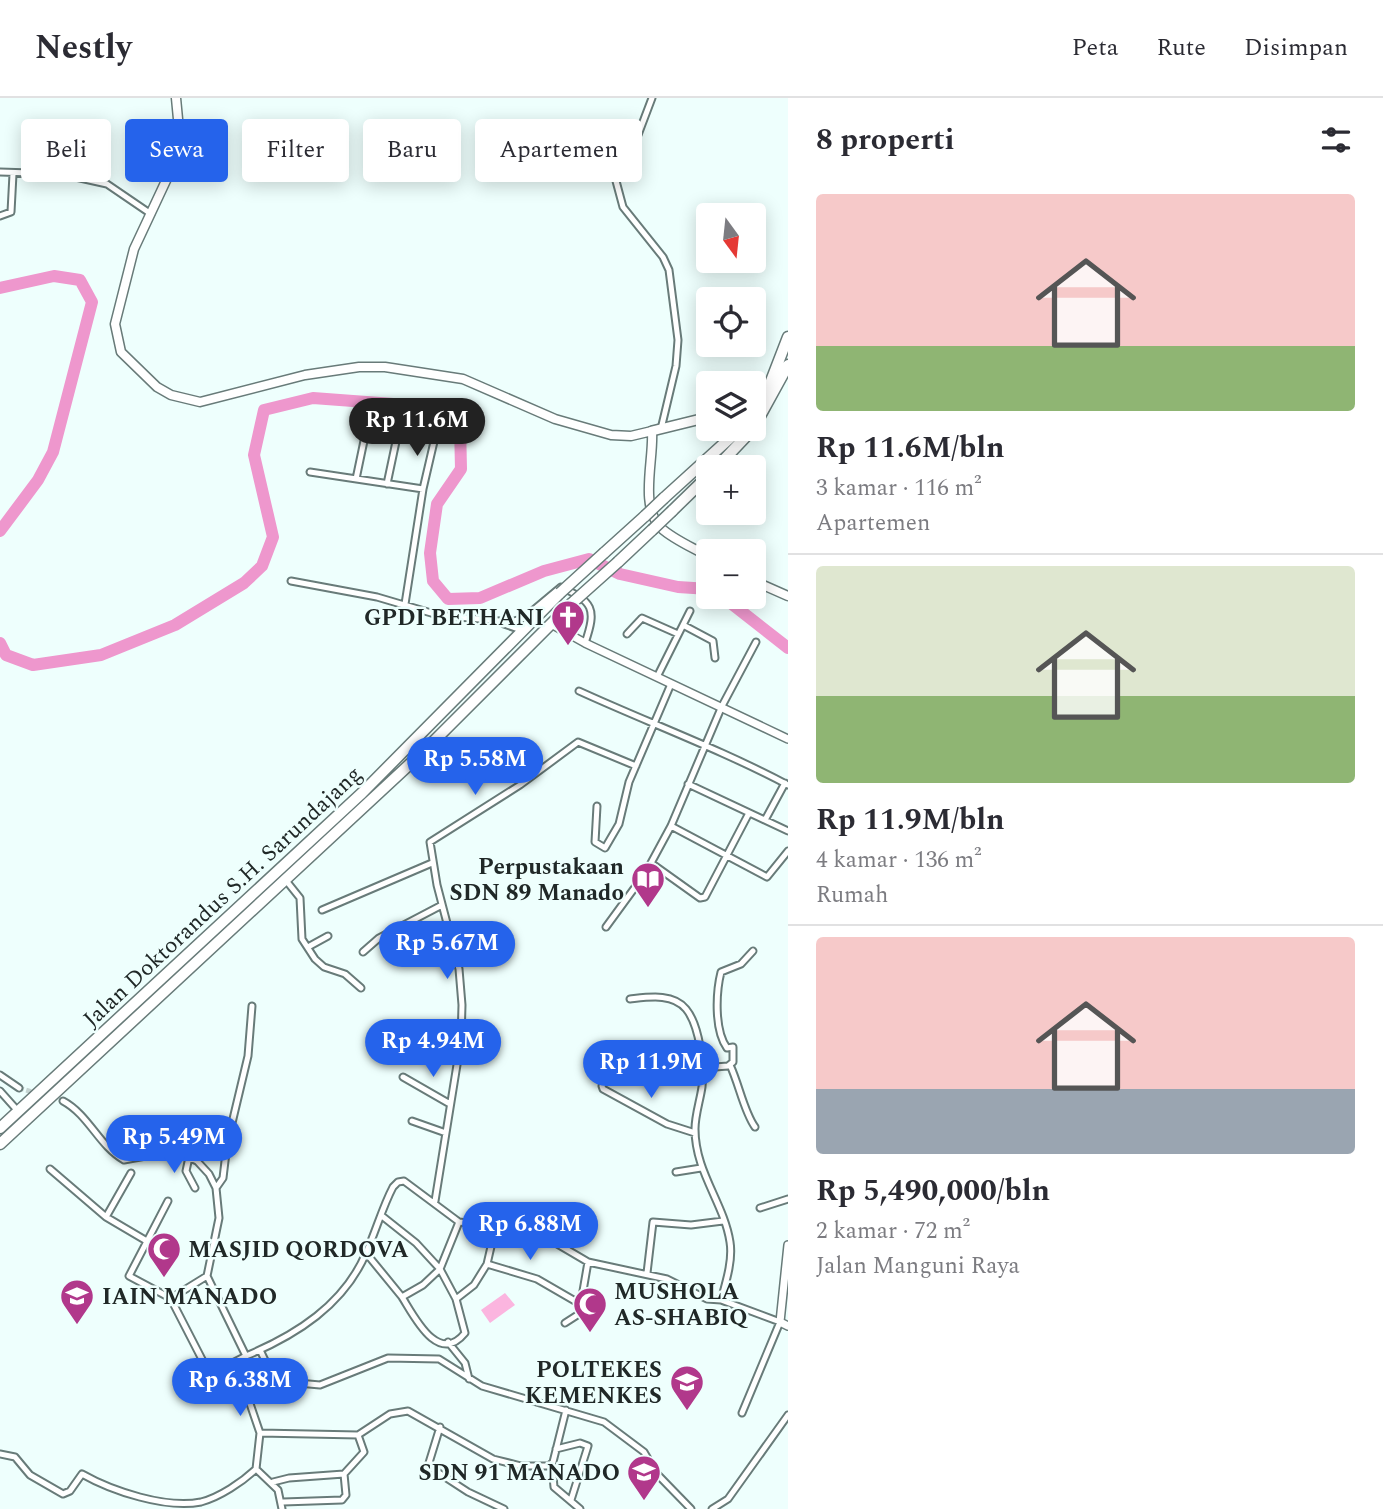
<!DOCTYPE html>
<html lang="id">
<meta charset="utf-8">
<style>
:root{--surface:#fff;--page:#f2f2f3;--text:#2b2b33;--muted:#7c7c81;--line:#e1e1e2;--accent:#2563eb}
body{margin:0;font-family:Spectral,serif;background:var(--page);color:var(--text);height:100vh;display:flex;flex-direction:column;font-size:26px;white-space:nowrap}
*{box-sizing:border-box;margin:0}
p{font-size:23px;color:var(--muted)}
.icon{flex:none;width:38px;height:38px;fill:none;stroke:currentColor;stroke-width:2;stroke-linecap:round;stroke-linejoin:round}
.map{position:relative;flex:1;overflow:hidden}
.drawer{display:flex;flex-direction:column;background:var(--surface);width:595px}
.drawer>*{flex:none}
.hud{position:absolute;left:21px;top:21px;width:662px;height:63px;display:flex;gap:14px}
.needle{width:46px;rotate:165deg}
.buttons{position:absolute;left:696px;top:105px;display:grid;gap:14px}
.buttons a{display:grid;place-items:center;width:70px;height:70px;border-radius:7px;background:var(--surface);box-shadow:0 4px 18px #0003;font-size:35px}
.price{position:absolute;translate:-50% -60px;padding:0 16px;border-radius:24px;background:var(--accent);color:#fff;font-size:23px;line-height:46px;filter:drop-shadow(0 2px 4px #0008)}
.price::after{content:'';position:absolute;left:50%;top:42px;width:21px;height:16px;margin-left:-10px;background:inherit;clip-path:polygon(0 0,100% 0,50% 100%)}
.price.on{background:#222;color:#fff}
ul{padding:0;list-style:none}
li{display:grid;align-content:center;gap:14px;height:371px;padding:0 28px}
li+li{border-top:2px solid var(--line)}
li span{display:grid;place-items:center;height:217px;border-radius:7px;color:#555}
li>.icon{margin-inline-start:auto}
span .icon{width:126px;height:126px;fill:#fffc;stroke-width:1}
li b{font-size:30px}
h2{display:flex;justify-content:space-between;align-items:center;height:84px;padding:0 28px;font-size:30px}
.tag{padding:0 24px;border-radius:7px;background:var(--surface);box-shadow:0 4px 18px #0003;font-size:24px;line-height:63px}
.tag.on{background:var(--accent);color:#fff}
header{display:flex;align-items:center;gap:42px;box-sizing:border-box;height:98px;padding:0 35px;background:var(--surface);border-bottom:2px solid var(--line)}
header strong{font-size:33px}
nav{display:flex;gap:38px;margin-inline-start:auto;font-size:24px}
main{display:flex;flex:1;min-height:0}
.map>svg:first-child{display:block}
.park{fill:#fbb5df}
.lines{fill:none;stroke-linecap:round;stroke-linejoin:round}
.river{stroke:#ee97cd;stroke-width:12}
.minor-tunnel{stroke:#c5d4d2;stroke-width:5;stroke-dasharray:5 2.5;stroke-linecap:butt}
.minor-casing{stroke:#687b79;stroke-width:9}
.tertiary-casing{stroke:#687b79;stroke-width:10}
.secondary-casing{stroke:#687b79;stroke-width:11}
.primary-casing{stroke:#687b79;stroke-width:12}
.trunk-casing{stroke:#687b79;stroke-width:13}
.minor{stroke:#fff;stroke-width:5}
.tertiary{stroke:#fff;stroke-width:7}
.secondary{stroke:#fff;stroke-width:8}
.primary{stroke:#fff;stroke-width:9}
.trunk{stroke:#fff;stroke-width:10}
.trunk-bridge-casing{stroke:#687b79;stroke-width:13;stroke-linecap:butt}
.trunk-bridge{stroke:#fff;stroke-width:10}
.labels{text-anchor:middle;stroke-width:5;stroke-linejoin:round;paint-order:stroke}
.poi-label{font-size:23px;font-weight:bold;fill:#202827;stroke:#eefffd;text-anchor:end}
.street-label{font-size:23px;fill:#202827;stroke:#eefffd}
</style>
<header>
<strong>Nestly</strong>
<nav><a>Peta</a><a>Rute</a><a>Disimpan</a></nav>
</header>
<main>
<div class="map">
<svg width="788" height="1411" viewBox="0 0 788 1411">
<rect width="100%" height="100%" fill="#eefffd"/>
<path class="park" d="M505,1195L515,1207L490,1225L481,1212Z"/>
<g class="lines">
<path class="river" d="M0,190L54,178L80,182L92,204L53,354L38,382L0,433
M723,499L788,550
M0,545L6,557L33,567L101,557L175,527L244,485L262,468L273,439L254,357L264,312L313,300L420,308L460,327L461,371L437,406L430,455L433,483L448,501L480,500L544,473L589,461L620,476L678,489L709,491"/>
<path class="minor-tunnel" d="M19,990L36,995"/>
<g class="minor-casing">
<path id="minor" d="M652,0L638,37L620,60L616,83L623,109L663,159L669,172L678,242L676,268L661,331
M0,74L62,76L107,86L151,116
M0,118L11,114L13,76
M310,374L423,391L405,506
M356,381L365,338
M387,386L401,320
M423,391L436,335
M291,483L377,499L438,517L511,524L524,520L561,489C593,504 597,510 585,545
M504,526L524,533
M683,527L713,543L715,560
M627,536L642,520L678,536
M657,579L690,513
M579,593C649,625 720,651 788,687
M688,686L788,733
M597,708L595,744L605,750L619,726L629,684L671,586
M749,715L705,799L700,800L651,765L671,728L722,608L756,544
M765,722L785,685
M671,728L767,779L788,753
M284,780L300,800L302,841L315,861L324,869L345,876L361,890
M322,812L432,765
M606,829L652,766
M308,849L328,838
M363,854L379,840L442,807
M630,901C649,899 673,895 686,911C700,928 704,968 702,989C700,1003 695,1017 695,1031C695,1074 724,1105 730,1144C733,1162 726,1184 721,1202
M626,961H614L602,988L603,991L667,1026L695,1035
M730,967C739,986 744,1014 755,1029
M702,970L728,968L733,964V949L727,950C714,932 716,894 721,874L741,866L753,853
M0,977L19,990
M403,979L450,1006
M0,993L17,1012
M63,1003C89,1017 99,1048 124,1062L173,1053L197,1063L209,1076L216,1090L219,1120L207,1178L246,1258C296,1237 344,1207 366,1155C376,1133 382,1110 393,1089L398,1084L404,1083L459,1124L521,1131L554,1144L588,1164L667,1181L707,1201L721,1202L780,1224L742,1315
M412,1023L446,1035
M189,1059L186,1073L195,1090
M50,1071L106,1119L145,1142
M676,1074L701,1070
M216,1090L223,1080L227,1046L248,958L252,908
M168,1103L129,1178L172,1201
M435,1103L461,942L462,907L459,871L437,787L430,744L520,687L578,644L636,668
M760,1110L788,1101
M106,1119L131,1075
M459,1124L440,1171L456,1201L474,1187L487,1166
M496,1127L487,1166L537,1181L575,1203H582
M366,1155L402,1199L423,1187L440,1171L416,1145L382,1118
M647,1175L653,1124L691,1127L723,1123
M207,1178L173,1199V1205L208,1273L215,1274L246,1258
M402,1199C414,1218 438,1268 465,1235L456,1201
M565,1225L579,1216L588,1164
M448,1244L465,1265L469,1281
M260,1252L271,1275L298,1285L320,1287L388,1260L439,1261L482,1288L604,1324L644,1354L657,1376L691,1411
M440,1329L428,1368L468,1394L504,1411
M260,1335L358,1337L390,1316L408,1313L493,1361L521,1368H549L553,1364L566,1312
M556,1351L580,1345L588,1348L571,1402
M0,1356L15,1359L30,1377L63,1396L70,1393L82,1376C112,1393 166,1411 201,1404C220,1399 242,1384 256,1371L260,1335L246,1294L248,1288L265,1282L271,1275
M552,1367L554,1389L580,1411
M256,1371L278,1392L282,1411
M273,1384L289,1380L344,1376L364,1354L358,1337
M283,1404L342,1402L346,1397L344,1376
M712,1411L728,1401L788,1317"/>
</g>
<g class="tertiary-casing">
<path id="tertiary" d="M551,526L585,545L788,641
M788,1147L780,1224L788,1228"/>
</g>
<g class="secondary-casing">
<path id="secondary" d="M176,0L180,42L178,57L134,151L115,226L121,254L157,289L171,297L200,304L305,277L359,269H385L463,281L555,321L611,337L631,338L652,333C654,362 639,408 661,430C674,442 694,450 709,459
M754,483L788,498"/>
</g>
<g class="primary-casing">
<path id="primary" d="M652,333L709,319"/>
</g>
<g class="trunk-casing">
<path id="trunk" d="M754,314L766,296L788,239
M754,329L788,267
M717,369L753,331
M664,400L740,331
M672,413L709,377
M604,455L645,418
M618,464L652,432
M0,1030L362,695L560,495
M0,1046L424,653L571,506"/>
</g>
<use href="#minor" class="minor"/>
<use href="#tertiary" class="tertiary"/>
<use href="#secondary" class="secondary"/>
<use href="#primary" class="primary"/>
<use href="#trunk" class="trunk"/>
<g class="trunk-bridge-casing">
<path id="trunk-bridge" d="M645,418L664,400
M652,432L672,413
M560,495L604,455
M571,506L618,464"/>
</g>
<use href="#trunk-bridge" class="trunk-bridge"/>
</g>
<defs>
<g id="church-pin" transform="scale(1.75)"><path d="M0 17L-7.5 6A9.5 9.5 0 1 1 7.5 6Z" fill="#b1388b" stroke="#eefffd"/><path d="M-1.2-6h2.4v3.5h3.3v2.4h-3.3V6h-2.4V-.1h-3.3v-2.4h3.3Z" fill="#fff"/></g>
<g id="library-pin" transform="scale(1.75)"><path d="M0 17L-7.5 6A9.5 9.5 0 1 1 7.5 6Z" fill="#b1388b" stroke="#eefffd"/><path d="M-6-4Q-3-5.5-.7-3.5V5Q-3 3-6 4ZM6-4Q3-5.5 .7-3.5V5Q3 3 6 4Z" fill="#fff"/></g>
<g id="mosque-pin" transform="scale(1.75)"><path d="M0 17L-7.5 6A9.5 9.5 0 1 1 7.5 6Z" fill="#b1388b" stroke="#eefffd"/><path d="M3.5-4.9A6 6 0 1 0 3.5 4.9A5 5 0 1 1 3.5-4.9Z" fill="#fff"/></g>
<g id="university-pin" transform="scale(1.75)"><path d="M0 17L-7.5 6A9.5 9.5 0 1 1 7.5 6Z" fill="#b1388b" stroke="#eefffd"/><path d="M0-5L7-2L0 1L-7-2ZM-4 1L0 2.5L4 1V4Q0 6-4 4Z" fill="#fff"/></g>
<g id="school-pin" transform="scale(1.75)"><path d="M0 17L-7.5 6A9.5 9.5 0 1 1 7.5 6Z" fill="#b1388b" stroke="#eefffd"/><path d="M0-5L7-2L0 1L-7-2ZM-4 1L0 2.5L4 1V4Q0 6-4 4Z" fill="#fff"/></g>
</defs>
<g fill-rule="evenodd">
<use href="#church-pin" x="568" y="519"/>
<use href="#library-pin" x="648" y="781"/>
<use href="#mosque-pin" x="164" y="1151"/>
<use href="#university-pin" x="77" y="1198"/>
<use href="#mosque-pin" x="590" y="1206"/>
<use href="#university-pin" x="687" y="1284"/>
<use href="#school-pin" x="644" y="1374"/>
</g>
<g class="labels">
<g class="poi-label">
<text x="544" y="527">GPDI BETHANI</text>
<text x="624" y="776">Perpustakaan<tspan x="624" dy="26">SDN 89 Manado</tspan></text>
<text x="188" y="1159" text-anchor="start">MASJID QORDOVA</text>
<text x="614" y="1201" text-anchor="start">MUSHOLA<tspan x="614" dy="26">AS-SHABIQ</tspan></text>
<text x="102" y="1206" text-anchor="start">IAIN MANADO</text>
<text x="662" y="1279">POLTEKES<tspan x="662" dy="26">KEMENKES</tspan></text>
<text x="620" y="1382">SDN 91 MANADO</text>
</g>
<g class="street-label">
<text transform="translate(222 798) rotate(-43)" y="8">Jalan Doktorandus S.H. Sarundajang</text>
</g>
</g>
</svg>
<div class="buttons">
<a><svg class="needle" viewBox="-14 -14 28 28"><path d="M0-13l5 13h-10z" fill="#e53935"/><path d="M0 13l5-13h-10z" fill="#7c7c81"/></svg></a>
<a><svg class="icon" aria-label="locate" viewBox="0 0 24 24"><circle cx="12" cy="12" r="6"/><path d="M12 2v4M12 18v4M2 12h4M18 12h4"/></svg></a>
<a><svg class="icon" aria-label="layers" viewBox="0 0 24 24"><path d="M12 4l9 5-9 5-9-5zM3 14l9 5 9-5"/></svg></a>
<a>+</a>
<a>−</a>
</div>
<b class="price on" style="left:417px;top:360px">Rp 11.6M</b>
<b class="price" style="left:475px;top:699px">Rp 5.58M</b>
<b class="price" style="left:447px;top:883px">Rp 5.67M</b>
<b class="price" style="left:433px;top:981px">Rp 4.94M</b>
<b class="price" style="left:651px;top:1002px">Rp 11.9M</b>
<b class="price" style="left:174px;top:1077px">Rp 5.49M</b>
<b class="price" style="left:530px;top:1164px">Rp 6.88M</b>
<b class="price" style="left:240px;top:1320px">Rp 6.38M</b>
<div class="hud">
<a class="tag">Beli</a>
<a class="tag on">Sewa</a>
<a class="tag">Filter</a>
<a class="tag">Baru</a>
<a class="tag">Apartemen</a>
</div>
</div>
<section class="drawer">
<h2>8 properti<svg class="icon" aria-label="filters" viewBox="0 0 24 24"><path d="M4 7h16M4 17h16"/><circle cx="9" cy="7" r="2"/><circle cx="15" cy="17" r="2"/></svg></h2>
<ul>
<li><span style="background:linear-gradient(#f6c9c9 70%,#8fb573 0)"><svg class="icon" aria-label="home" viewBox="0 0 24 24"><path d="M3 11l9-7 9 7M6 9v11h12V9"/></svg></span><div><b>Rp 11.6M/bln</b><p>3 kamar · 116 m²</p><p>Apartemen</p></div></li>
<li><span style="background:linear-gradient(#dfe7d0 60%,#8fb573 0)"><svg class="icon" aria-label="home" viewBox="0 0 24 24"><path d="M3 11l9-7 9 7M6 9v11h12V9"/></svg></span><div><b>Rp 11.9M/bln</b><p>4 kamar · 136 m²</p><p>Rumah</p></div></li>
<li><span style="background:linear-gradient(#f6c9c9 70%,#9aa5b1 0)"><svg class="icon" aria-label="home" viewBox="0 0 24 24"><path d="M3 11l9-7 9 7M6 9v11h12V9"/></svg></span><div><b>Rp 5,490,000/bln</b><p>2 kamar · 72 m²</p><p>Jalan Manguni Raya</p></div></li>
</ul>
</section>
</main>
